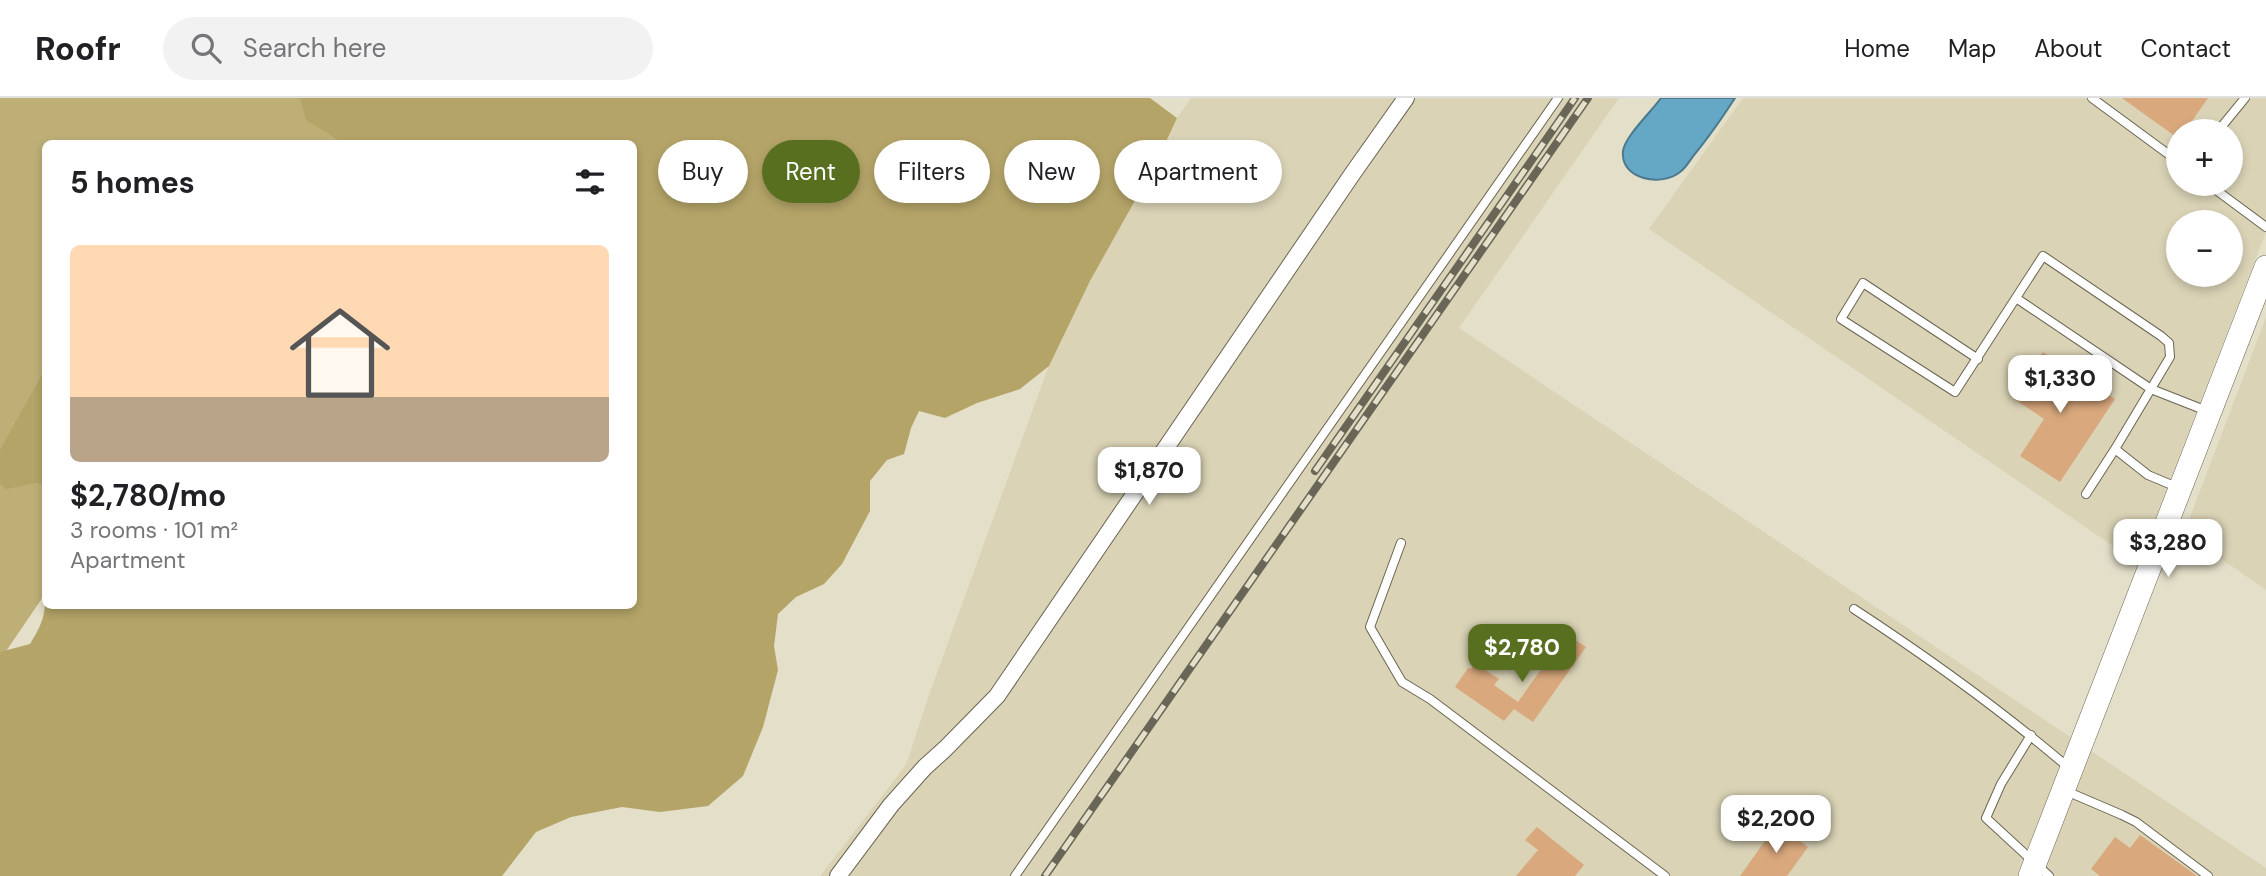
<!DOCTYPE html>
<meta charset="utf-8">
<style>
:root{--surface:#fff;--page:#f2f2f2;--text:#202124;--muted:#757577;--line:#e0e0e0;--accent:#576f1f}
body{margin:0;font-family:"DM Sans",sans-serif;background:var(--page);color:var(--text);height:100vh;display:flex;flex-direction:column;font-size:26px;white-space:nowrap}
*{box-sizing:border-box;margin:0}
p{font-size:23px;color:var(--muted)}
.icon{flex:none;width:38px;height:38px;fill:none;stroke:currentColor;stroke-width:2;stroke-linecap:round;stroke-linejoin:round}
.map{position:relative;flex:1;overflow:hidden}
.sheet{position:absolute;left:42px;top:42px;width:595px;height:469px;display:flex;flex-direction:column;background:var(--surface);border-radius:10px;box-shadow:0 4px 10px #0003}
.sheet>*{flex:none}
.hud{position:absolute;left:658px;top:42px;width:665px;height:63px;display:flex;gap:14px}
.tools{position:absolute;left:2166px;top:21px;display:grid;gap:14px}
.tools a{display:grid;place-items:center;width:77px;height:77px;border-radius:50%;background:var(--surface);box-shadow:0 4px 10px #0003;font-size:35px}
.price{position:absolute;translate:-50% -60px;padding:0 16px;border-radius:14px;background:#fff;color:#222;font-size:23px;line-height:46px;filter:drop-shadow(0 2px 4px #0008)}
.price::after{content:'';position:absolute;left:50%;top:42px;width:21px;height:16px;margin-left:-10px;background:inherit;clip-path:polygon(0 0,100% 0,50% 100%)}
.price.current{background:var(--accent);color:#fff}
ul{padding:0;list-style:none}
li{display:grid;align-content:center;gap:14px;height:371px;padding:0 28px}
li+li{border-top:2px solid var(--line)}
li span{display:grid;place-items:center;height:217px;border-radius:10px;color:#555}
li>.icon{margin-inline-start:auto}
span .icon{width:126px;height:126px;fill:#fffc;stroke-width:1}
li b{font-size:30px}
h2{display:flex;justify-content:space-between;align-items:center;height:84px;padding:0 28px;font-size:30px}
.tag{padding:0 24px;border-radius:32px;background:var(--surface);box-shadow:0 4px 10px #0003;font-size:24px;line-height:63px}
.tag.current{background:var(--accent);color:#fff}
header{display:flex;align-items:center;gap:42px;box-sizing:border-box;height:98px;padding:0 35px;background:var(--surface);border-bottom:2px solid var(--line)}
header strong{font-size:33px}
nav{display:flex;gap:38px;margin-inline-start:auto;font-size:24px}
.search{width:490px;height:63px;background:var(--page);display:flex;align-items:center;gap:18px;box-sizing:border-box;padding:0 24px;border-radius:38px;color:var(--muted);font-size:26px}
.map>svg:first-child{display:block}
.built{fill:#dad3b6;fill-rule:evenodd}
.green{fill:#beaf77}
.forest{fill:#b4a468}
.water{fill:#65a8c6;stroke:#4b7a8c;stroke-width:2}
.building{fill:#d9a87d}
.lines{fill:none;stroke-linecap:round;stroke-linejoin:round}
.service-casing{stroke:#6a6552;stroke-width:10}
.minor-casing{stroke:#6a6552;stroke-width:18}
.secondary-casing{stroke:#6a6552;stroke-width:24}
.service{stroke:#fff;stroke-width:8}
.minor{stroke:#fff;stroke-width:16}
.secondary{stroke:#fff;stroke-width:23}
.rail-casing{stroke:#696658;stroke-width:8}
.rail{stroke:#e4dfc9;stroke-width:5;stroke-dasharray:16;stroke-linecap:butt}
</style>
<header>
<strong>Roofr</strong>
<div class="search"><svg class="icon" aria-label="search" viewBox="0 0 24 24"><circle cx="10" cy="10" r="6"/><path d="M15 15l6 6"/></svg>Search here</div>
<nav><a>Home</a><a>Map</a><a>About</a><a>Contact</a></nav>
</header>
<div class="map">
<svg width="2266" height="778" viewBox="0 0 2266 778">
<rect width="100%" height="100%" fill="#e4dfc9"/>
<path class="built" d="M1191,0H1619L1459,230L2266,770V778H820L906,667L930,594L1049,267L1090,183L1156,65L1177,20Z
M1743,0H2266V134L2138,465L1649,131ZM2179,33H2231V86H2179ZM2179,124H2231V177H2179Z
M2266,219V492L2184,435Z"/>
<path class="green" d="M0,0H387L355,45L46,46L45,496L0,562Z"/>
<path class="forest" d="M300,0H1150L1177,20L1156,65L1090,183L1049,268L1020,291L977,305L945,320L919,313L911,330L904,356L887,362L870,383V413L842,466L824,486L796,499L778,516L774,548L778,572L763,629L743,678L708,708L660,714L622,709L571,719L536,734L502,778H0V554L30,546C41,528 46,518 45,496C45,486 41,477 45,467L46,508H634V46L343,45L306,22Z
M45,271V386L36,385L6,391L0,386V352Z"/>
<path class="water" d="M1661,0H1735C1722,20 1709,39 1694,57C1690,62 1686,70 1680,74C1662,89 1620,82 1623,53C1625,38 1652,13 1661,0Z"/>
<path class="building" d="M2122,0H2208L2185,33H2179V41Z
M2043,254L2115,301L2060,384L2020,358L2044,321L2013,300Z
M1566,536L1586,549L1533,624L1514,611L1504,623L1455,589L1468,570L1471,571L1475,565L1499,581L1494,587L1518,604Z
M1777,726L1808,749L1787,778H1740Z
M1537,729L1584,767L1575,778H1516L1538,752L1525,742Z
M2140,737L2197,778H2100L2091,771L2115,739L2130,750Z"/>
<g class="lines">
<g class="service-casing">
<path id="service" d="M2092,0L2179,64
M2218,33L2245,0
M2208,86L2266,129
M2016,200L2151,291L2207,313
M1978,261L1863,185L1841,221L1955,294L2043,158L2161,238L2169,245L2170,259L2115,351L2148,377L2179,390
M2086,396L2115,351
M1401,445L1370,529L1402,584L1430,601L1665,778
M1854,511C1929,560 2001,612 2069,670
M2031,637L2001,686L1986,720L2049,778
M2066,693L2122,717L2136,724L2208,778
M1015,778L1558,0"/>
</g>
<g class="minor-casing">
<path id="minor" d="M838,778L891,707L925,669L945,651L997,598L1353,75L1406,0"/>
</g>
<g class="secondary-casing">
<path id="secondary" d="M2030,778L2266,169"/>
</g>
<use href="#service" class="service"/>
<use href="#minor" class="minor"/>
<use href="#secondary" class="secondary"/>
<g class="rail-casing">
<path id="rail" d="M1315,373L1575,0
M1045,778L1588,0"/>
</g>
<use href="#rail" class="rail"/>
</g>
</svg>
<div class="tools">
<a>+</a>
<a>−</a>
</div>
<b class="price" style="left:2060px;top:317px">$1,330</b>
<b class="price" style="left:1149px;top:409px">$1,870</b>
<b class="price" style="left:2168px;top:481px">$3,280</b>
<b class="price current" style="left:1522px;top:586px">$2,780</b>
<b class="price" style="left:1776px;top:757px">$2,200</b>
<div class="hud">
<a class="tag">Buy</a>
<a class="tag current">Rent</a>
<a class="tag">Filters</a>
<a class="tag">New</a>
<a class="tag">Apartment</a>
</div>
<section class="sheet">
<h2>5 homes<svg class="icon" aria-label="filters" viewBox="0 0 24 24"><path d="M4 7h16M4 17h16"/><circle cx="9" cy="7" r="2"/><circle cx="15" cy="17" r="2"/></svg></h2>
<ul>
<li><span style="background:linear-gradient(#ffd9b3 70%,#b9a48a 0)"><svg class="icon" aria-label="home" viewBox="0 0 24 24"><path d="M3 11l9-7 9 7M6 9v11h12V9"/></svg></span><div><b>$2,780/mo</b><p>3 rooms · 101 m²</p><p>Apartment</p></div></li>
</ul>
</section>
</div>
